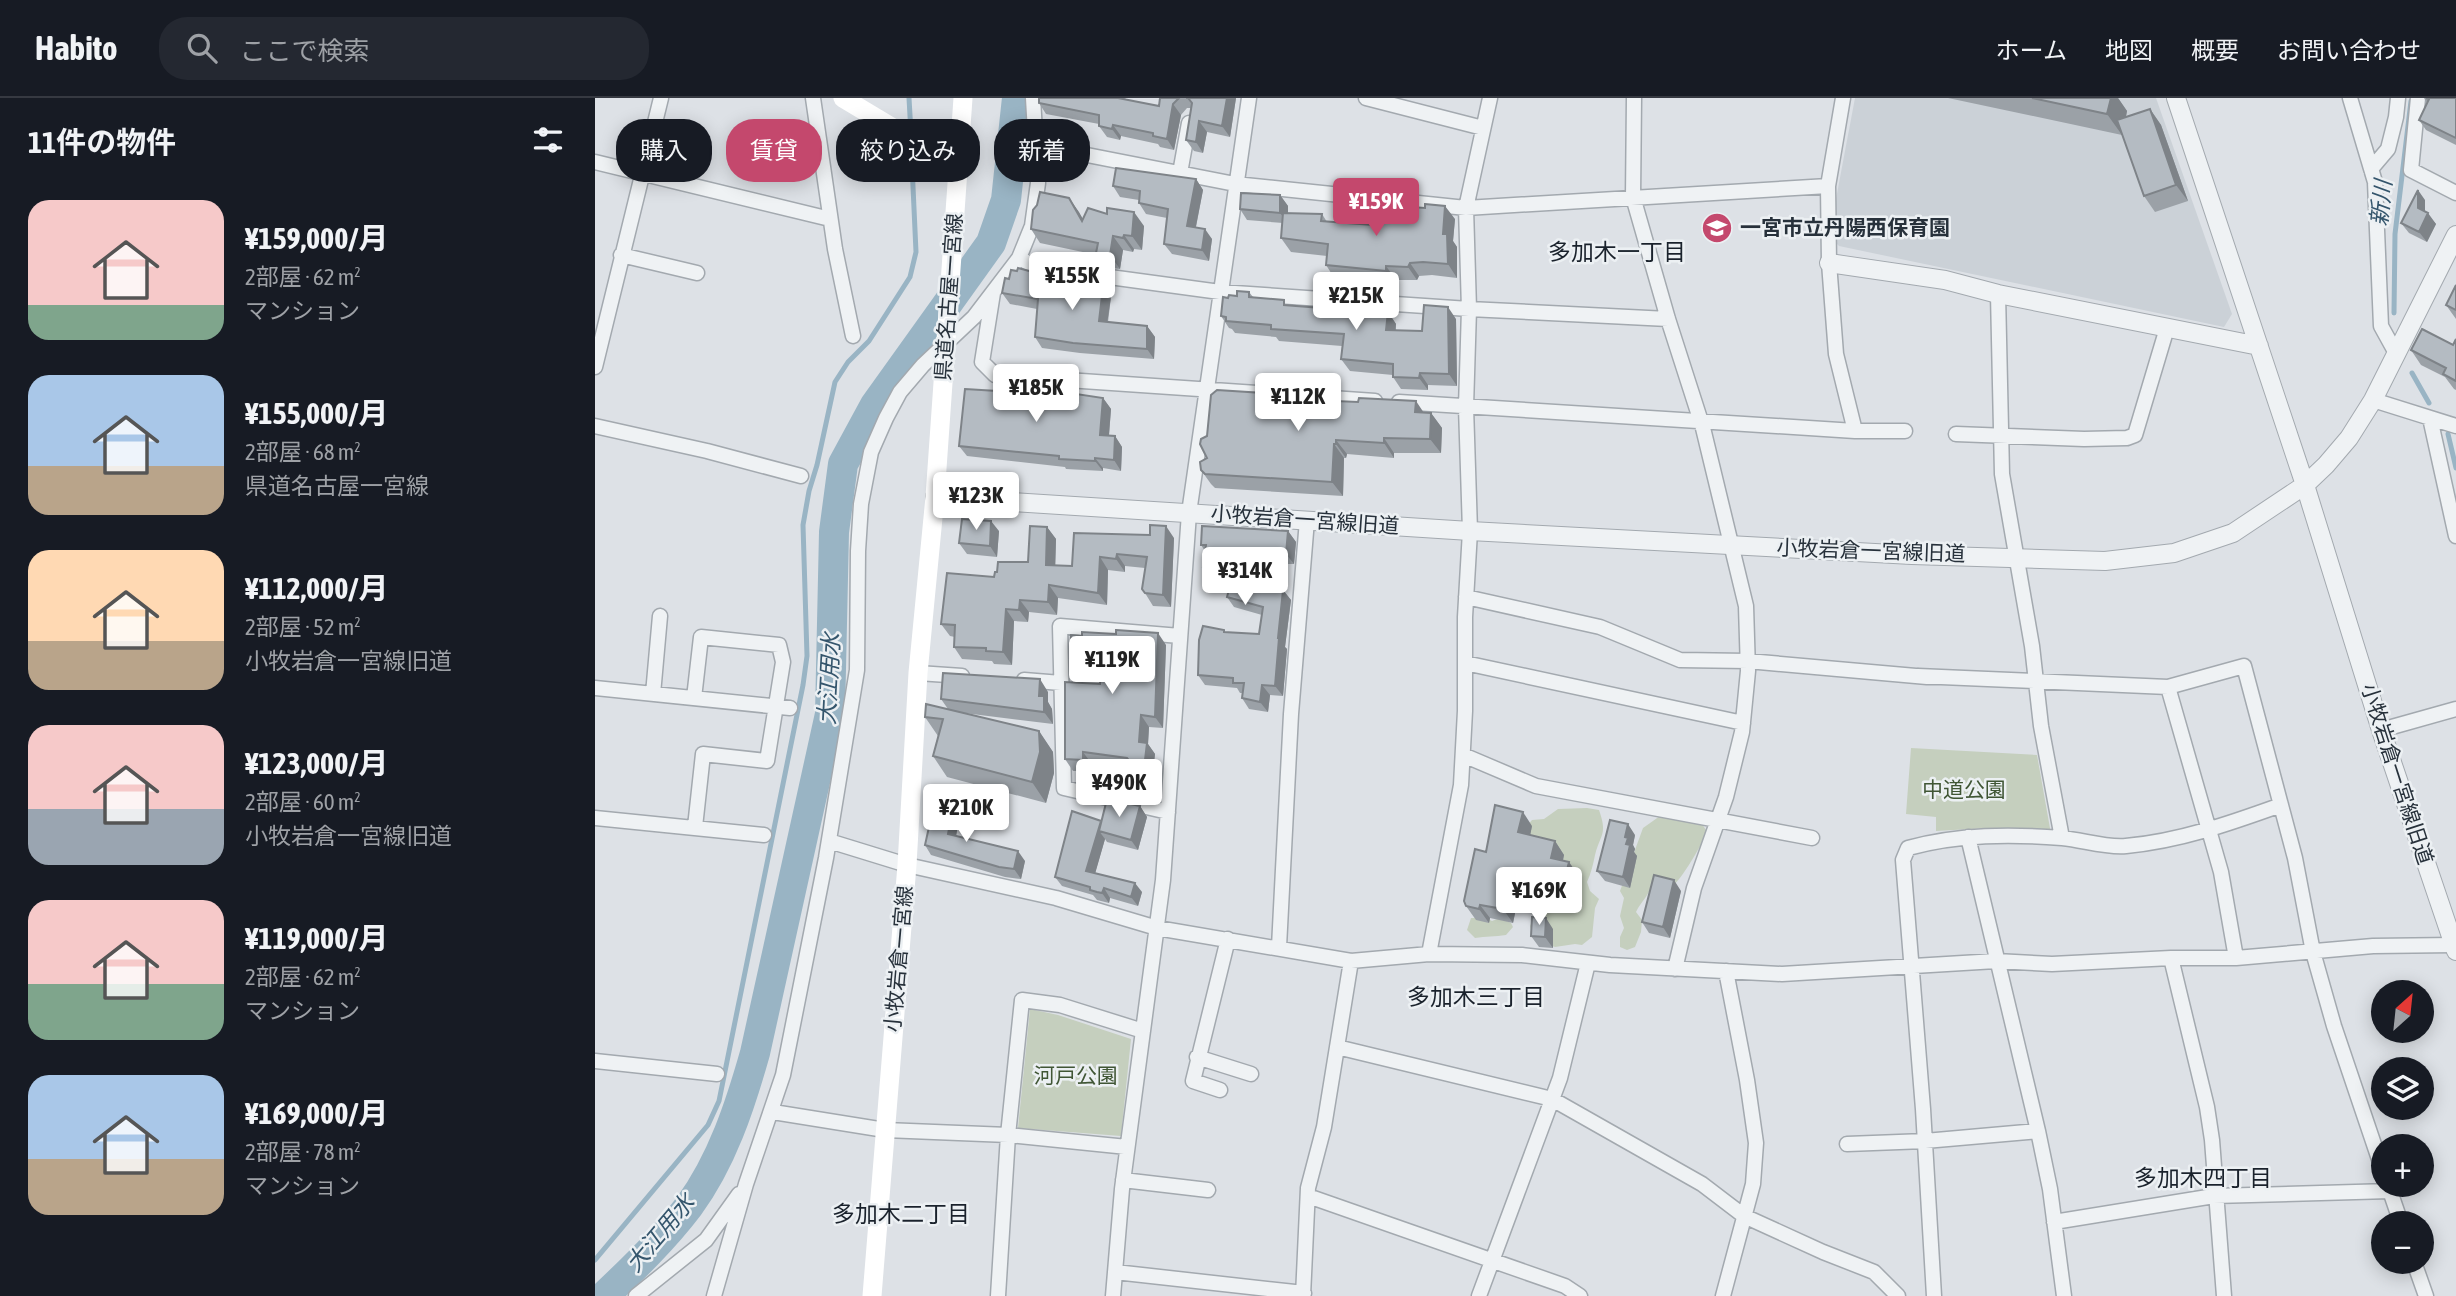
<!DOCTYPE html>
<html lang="ja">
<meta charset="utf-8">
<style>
:root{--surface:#171b24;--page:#242831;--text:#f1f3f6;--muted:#9ea1a6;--line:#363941;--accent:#c4486d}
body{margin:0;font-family:"Asap Condensed","Noto Sans JP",sans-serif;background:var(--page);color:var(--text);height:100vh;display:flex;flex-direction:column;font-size:26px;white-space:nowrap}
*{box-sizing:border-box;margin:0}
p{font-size:23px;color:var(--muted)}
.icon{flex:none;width:38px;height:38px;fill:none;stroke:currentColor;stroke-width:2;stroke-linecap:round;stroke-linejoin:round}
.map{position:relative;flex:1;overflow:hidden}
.details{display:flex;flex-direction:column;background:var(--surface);width:595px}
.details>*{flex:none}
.top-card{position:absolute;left:21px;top:21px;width:665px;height:63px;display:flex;gap:14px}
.needle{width:46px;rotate:27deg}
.tools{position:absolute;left:1776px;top:882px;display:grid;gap:14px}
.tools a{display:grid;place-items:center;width:63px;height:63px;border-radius:50%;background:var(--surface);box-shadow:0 4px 18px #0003;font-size:35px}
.price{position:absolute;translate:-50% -60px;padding:0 16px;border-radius:7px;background:#fff;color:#222;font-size:23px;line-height:46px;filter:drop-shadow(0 2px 4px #0008)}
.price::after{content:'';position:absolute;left:50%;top:42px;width:21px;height:16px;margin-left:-10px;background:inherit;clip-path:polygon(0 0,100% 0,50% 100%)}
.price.active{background:var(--accent);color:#fff}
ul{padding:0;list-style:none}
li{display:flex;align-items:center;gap:21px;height:175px;padding:0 28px}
li span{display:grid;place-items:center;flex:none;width:196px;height:140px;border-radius:21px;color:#555}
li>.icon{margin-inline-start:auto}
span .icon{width:84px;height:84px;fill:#fffc;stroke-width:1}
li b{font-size:30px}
h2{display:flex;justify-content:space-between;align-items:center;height:84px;padding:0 28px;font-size:30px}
.tag{padding:0 24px;border-radius:28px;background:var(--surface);box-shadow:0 4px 18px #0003;font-size:24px;line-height:63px}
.tag.active{background:var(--accent);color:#fff}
header{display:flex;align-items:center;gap:42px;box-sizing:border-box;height:98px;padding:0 35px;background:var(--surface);border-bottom:2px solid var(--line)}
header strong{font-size:33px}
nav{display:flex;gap:38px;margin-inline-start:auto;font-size:24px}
.search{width:490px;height:63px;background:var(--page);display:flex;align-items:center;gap:18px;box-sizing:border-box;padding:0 24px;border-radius:28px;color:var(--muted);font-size:26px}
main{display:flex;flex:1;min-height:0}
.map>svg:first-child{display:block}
.built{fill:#cbd1d7}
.green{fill:#c5cfbe}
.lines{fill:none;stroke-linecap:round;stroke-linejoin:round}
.stream{stroke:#99b4c4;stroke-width:5}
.river{stroke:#99b4c4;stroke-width:30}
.minor-casing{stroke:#a3a9af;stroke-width:17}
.tertiary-casing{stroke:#a3a9af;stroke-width:20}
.minor{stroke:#eff2f4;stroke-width:14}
.tertiary{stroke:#eff2f4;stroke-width:18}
.secondary{stroke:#fff;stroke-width:19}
.wall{fill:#9ba1a7}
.shaded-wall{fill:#7e8388}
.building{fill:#b4bbc2;stroke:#7e8388;stroke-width:2}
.labels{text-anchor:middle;stroke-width:5;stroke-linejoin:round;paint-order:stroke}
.poi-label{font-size:21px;font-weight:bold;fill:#27313b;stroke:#ecf0f3;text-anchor:start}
.street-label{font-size:21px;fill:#27313b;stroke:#ecf0f3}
.park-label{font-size:21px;fill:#405635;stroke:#ecf0f3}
.water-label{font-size:23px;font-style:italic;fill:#34556c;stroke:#ecf0f3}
.neighbourhood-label{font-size:23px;fill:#1a222c;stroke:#ecf0f3}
</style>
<header>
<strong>Habito</strong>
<div class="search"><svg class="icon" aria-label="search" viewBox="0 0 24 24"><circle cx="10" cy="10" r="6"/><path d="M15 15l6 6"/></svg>ここで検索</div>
<nav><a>ホーム</a><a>地図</a><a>概要</a><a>お問い合わせ</a></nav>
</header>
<main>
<section class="details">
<h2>11件の物件<svg class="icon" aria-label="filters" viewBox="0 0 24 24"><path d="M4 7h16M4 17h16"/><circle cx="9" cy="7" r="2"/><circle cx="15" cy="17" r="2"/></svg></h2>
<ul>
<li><span style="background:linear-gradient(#f6c9c9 75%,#7fa58c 0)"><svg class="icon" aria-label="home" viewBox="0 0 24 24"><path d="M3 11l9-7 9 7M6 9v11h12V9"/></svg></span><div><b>¥159,000/月</b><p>2部屋 · 62 m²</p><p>マンション</p></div></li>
<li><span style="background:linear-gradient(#a9c7e8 65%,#b9a48a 0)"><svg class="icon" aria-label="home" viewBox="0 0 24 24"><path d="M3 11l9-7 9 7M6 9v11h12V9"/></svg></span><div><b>¥155,000/月</b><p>2部屋 · 68 m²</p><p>県道名古屋一宮線</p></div></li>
<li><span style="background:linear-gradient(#ffd9b3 65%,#b9a48a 0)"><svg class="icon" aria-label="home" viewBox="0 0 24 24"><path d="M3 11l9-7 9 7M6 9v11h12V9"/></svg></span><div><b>¥112,000/月</b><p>2部屋 · 52 m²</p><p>小牧岩倉一宮線旧道</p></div></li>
<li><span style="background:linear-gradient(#f6c9c9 60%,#9aa5b1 0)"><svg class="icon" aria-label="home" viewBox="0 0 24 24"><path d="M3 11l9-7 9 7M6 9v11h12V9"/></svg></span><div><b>¥123,000/月</b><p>2部屋 · 60 m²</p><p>小牧岩倉一宮線旧道</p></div></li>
<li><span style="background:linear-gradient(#f6c9c9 60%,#7fa58c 0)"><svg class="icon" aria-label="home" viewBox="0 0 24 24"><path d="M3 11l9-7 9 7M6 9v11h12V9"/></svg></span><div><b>¥119,000/月</b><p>2部屋 · 62 m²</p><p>マンション</p></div></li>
<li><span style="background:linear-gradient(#a9c7e8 60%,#b9a48a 0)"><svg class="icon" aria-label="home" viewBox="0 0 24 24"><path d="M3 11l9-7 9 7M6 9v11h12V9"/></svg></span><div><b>¥169,000/月</b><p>2部屋 · 78 m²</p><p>マンション</p></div></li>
</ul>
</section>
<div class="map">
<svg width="1861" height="1198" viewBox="0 0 1861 1198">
<rect width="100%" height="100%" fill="#dde1e6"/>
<path class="built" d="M1260,0H1561L1637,216L1629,229L1244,148L1234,138Z"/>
<path class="green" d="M1316,650L1442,657L1456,736L1393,730L1341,733V719L1311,716Z
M992,710L1004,712C1013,737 1005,736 1000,757C998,767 996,775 992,784L995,793L1004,801L1000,810L997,839L987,847L980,846L960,849L939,841L935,828L940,818L935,814L942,795C963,790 962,800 985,786V776L979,769L965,766L929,744L931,729L937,722L949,721L963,711Z
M1065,718L1105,723L1113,735C1104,749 1088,781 1076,789L1056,784C1056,797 1046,803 1041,814L1047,822L1046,834L1040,849L1032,852L1025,849V839L1029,830L1025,818L1029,800L1025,793L1048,730Z
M876,820H891L897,823L905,820L916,825L918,829L911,837C900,839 891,838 880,840L872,832Z
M435,911L463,917L536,941L526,1038L423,1030Z"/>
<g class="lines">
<path class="stream" d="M314,0L316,35
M1799,215L1800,136L1816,3
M1817,275L1834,305
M1853,336L1861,370
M0,1162L113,1027L124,1003L208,587L212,558L208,427L214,393L222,367L240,284L253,264L274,243L315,179L321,154L316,45"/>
<path class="river" d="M9,1198C39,1170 69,1141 94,1108C127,1063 145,1008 160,955L235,616L239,434L248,366L280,307L396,145L411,102L422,0"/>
<g class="minor-casing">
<path id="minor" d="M218,0L240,151L258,238
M771,0L888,30
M1039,0L1038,99L1073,221L1108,330L1151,508L1153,573L1147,634L1131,699L1099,790L1080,871
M1755,0L1780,84L1786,228L1802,257
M1823,0L1816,72L1861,95
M441,47L640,86L871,110L1233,88
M0,64L235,121
M1776,71L1793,51L1801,19L1803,0
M585,75L594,25
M26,157L102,175
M424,160L441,169L625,194L874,211L1073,221
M398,195L387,264L400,277L780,303
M1403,196L1407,376L1437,548L1446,628L1467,740
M0,269L66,0
M1778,302L1861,328
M804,304L1260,333L1241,256L1234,165L1233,88L1248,0
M1835,320L1861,438
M0,328L112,353L206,378
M1260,333H1310
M1361,336L1489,341L1532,340L1540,337L1572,230
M871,499L1005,529L1085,562L1153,563L1332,579
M870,565L1148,625
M323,575L367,578
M1323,578L1573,589L1649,568L1700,760L1718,854L1739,928L1788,1073
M429,582L466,585
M1573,589L1626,774L1641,860
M0,590L195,610
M58,596L65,518
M99,600L106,539L184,547L188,564L172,663L108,656L100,729
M1786,632L1861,611
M868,657L941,688L1217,740
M573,714L469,690L465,528L585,538
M0,720L169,737
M1373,739L1443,1033L1455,1091L1469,1198
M234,743L312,767L461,800L562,830L756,863L834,856L927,857L1015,867L1187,876L1401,863L1457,866L1576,860H1641L1778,848L1859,847
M684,849L696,616L712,422
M834,856L866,687L870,613V519L875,433L871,309L874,211L871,110L895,0
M1576,860L1612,1009L1617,1042L1629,1198
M742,949L957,1001L1107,1086L1149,1118L1228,1154L1279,1174L1303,1198
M602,959L656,976
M0,963L122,976
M625,992L598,983L633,841
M178,1014L290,1032L413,1037L532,1049
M1252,1046L1330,1043L1443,1033
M528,1082L613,1092
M1793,1087L1806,1125
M713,1098L970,1188L985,1198
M1459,1124L1619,1098L1795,1093
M1819,1164L1831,1198
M520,1174L709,1195
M41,1198L111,1142L144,1096
M119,1198L151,1086L188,977L231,760L262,572L263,453L266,406L276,354L291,320L305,294L328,267L379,219L424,160L437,128L443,85L438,0
M403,1198L413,1037L427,902L465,907L548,933
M518,1198L527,1091L568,782L594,415L654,0
M708,1198L713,1090L729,1029L756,863
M884,1198L965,980L993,865
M1128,1198L1158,1086L1161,1045L1152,982L1131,873
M1339,1198L1328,1011L1308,762L1313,750C1364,736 1416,736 1467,740C1488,742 1511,750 1531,748C1585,743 1636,725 1686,707"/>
</g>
<g class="tertiary-casing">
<path id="tertiary" d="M1581,0L1710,387L1786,632L1861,853
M1234,165L1350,182L1403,196L1664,248
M340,399L875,433L1317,457L1510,463L1579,455L1638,435L1710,387L1731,367L1754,340L1778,302L1861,137"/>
</g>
<use href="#minor" class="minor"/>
<use href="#tertiary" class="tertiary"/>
<path class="secondary" d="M248,0L363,69
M277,1198L312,767L323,575L340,399L368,0"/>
</g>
<path class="wall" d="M444,0H531L530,1L564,8L565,0H641L635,39L612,34L608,55L599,53L591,42L596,10H592L586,17L579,52L565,49L563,46L526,38L525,42L512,39L504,28V26L451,16L444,5Z
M1353,0H1523L1532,13L1531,19L1555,11L1566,27L1593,103L1560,114L1549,98L1527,35V37Z
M1829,0H1861V47L1831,32L1824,22L1832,5Z
M601,81L608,92L601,129L617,141L614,163L577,156L569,146L572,120L551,116L544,105V102L525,99L518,88Z
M685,97L693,108V115L727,116L732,124L777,127L860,121L858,143L862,149V180L837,177L824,178L822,182H801L800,186L740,181L731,167L732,158L696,154L686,140L688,125L652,122L645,111Z
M474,100L488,121L549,128L547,152L539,151L538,154L528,152L525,171L511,169L502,157L445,145L436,131Z
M1830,102V114L1841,126L1832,144L1814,135L1806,125Z
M422,173L438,174L441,178L508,189L516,199L513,224L552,228L560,239L559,261L485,255L447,250L440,239L442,211L415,206L407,195L414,181Z
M1861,187V221L1851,207Z
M654,194L658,199L693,207L793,214L801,226V232L827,233L861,221L862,288L833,287V292L806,291L798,279V277L755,273L746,261L747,248L684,243L681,239L640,235L637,231L634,230L626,218L633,200Z
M1861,241V292L1859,291L1850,279L1826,267L1816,252L1858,247Z
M508,300L516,311L514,338H520L527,349L526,373L508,370V373L471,371L470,369L372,358L364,348Z
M672,300L836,315L847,330L846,355H799V360L752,356L751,360H749L748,398L620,390L616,386L606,372L612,360V338Z
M452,429L461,441L460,467L477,468L479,435L579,440L576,509L558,508L550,495V470L530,468V474L513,472L512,507L463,500L462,517L434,514L433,524L419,523L417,567L399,566L397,563L367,561L359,549L360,539L355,538L346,526L399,479L402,474L433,464Z
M404,433L402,459L372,456L364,445Z
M693,433L701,444L699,466H693L683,490L688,492L696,502L690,549L692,551L688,598L675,597L673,614L654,611L647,600V595H645L642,590L610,587L603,577L629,532L631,535L664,536L667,517L639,509L632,499L637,481L615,479L608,469L610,453L606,447Z
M571,547L568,630L554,629L553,646L560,656L558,673L563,679L552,687L540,672L496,665V673H478L470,661L505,586L506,573L484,571L475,560Z
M453,594V604L457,611L458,626L369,615L444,633L458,654L459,675L451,705L352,679L338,658L343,638L330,619L353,611L346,601Z
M545,708L552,719L543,752L512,744L510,741L500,775L547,794L543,808L515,800L514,805L502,802L498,797L467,788L460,779L506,724Z
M363,726L361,738L430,763L426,781L410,779L336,757L330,747Z
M937,728L935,737L960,743L969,757L968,763L984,778L979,798L926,786L918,825L895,820L894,825L881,822L871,808L891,754Z
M1040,737L1038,747L1040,751L1039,754L1042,758L1035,790L1010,783L1002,773Z
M1086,793L1075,840L1054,835L1047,824Z
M958,831V850L944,849L936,838Z"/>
<path class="shaded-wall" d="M632,0H641L635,39L627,28Z
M1516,0H1523L1532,13L1527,37L1512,16Z
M578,6L586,17L579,52L572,41Z
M1555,11L1566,27L1593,103L1581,87Z
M604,23L612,34L608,55L601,44Z
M518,27L526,38L525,42L517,31Z
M601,81L608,92L599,138L592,128Z
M1823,92L1830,102V121L1823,110Z
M685,97L693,108V125L685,115Z
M474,100L484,114L497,138L487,123Z
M850,108L860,121L858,143L862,149V180L853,166L848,136Z
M539,114L549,128L547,152L537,138Z
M1833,115L1841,126L1832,144L1824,134Z
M610,131L617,141L614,163L607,152Z
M529,137L539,151L538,154L528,140Z
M518,138L528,152L525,171L515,157Z
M815,165L824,178L822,182L813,169Z
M791,168L801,182L800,186L791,173Z
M508,189L516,199L511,233L504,223Z
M853,209L861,221L862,288L854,276Z
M793,214L801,226L799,244L791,232Z
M552,228L560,239L559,261L552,251Z
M825,275L833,287V292L824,280Z
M508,300L516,311L513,348L505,337Z
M821,303L831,318L820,314Z
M836,315L847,330L846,355L835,341Z
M520,338L527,349L526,373L519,362Z
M789,340L799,355V360L789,345Z
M741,342L752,356L751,360L741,346Z
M739,346L749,360L748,398L737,384Z
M500,360L508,370V373L500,363Z
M396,423L404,433L402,459L395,448Z
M571,428L579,440L576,509L568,497Z
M452,429L461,441L460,479L451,467Z
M693,433L701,444L699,466L691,456Z
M685,455L693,466L681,498L673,487Z
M522,456L530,468V474L521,461Z
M505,459L513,472L512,507L503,495Z
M454,487L463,500L462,517L453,504Z
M688,492L696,502L690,549L692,551L688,598L680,588L683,540Z
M425,502L434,514L433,524L424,512Z
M411,511L419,523L417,567L408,554Z
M563,535L571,547L568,630L560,619Z
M445,581L453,594V604L457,611L458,626L449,614L444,598Z
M667,587L675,597L673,614L665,604Z
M546,617L554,629L553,646L560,656L558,673L550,662L544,644Z
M444,633L458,654L459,675L451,705L437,684Z
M488,654L496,665V673L488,662Z
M545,708L552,719L543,752L536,742Z
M928,714L937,728L933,748L923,734Z
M357,716L363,726L360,745L353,736Z
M506,723L512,733H504L510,741L498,783L491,773Z
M1033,726L1040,737L1038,747L1040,751L1039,754L1042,758L1035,790L1028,779L1031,746L1030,739Z
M960,743L969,757L965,774L956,760Z
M423,753L430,763L426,781L419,771Z
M974,764L984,778L979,798L969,784Z
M916,773L926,786L918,825L908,811Z
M1079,782L1086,793L1075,840L1068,829Z
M540,785L547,794L543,808L536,799Z
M509,790L515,800L514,805L507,795Z
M885,807L895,820L894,825L884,811Z
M951,820L958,831V850L950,839Z"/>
<path class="building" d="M444,0H523L564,8L565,0H584L578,6L572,41L558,38V35L518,27L517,31L504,28V17L444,5Z
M591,0H632L627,28L604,23L601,44L591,42L597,5L593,0Z
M1437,0H1516L1512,16Z
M1831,0H1861V40L1824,22L1834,1Z
M1555,11L1581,87L1549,98L1522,22Z
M521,70L601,81L592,128L610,131L607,152L569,146L573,111L544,105L545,93L518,88Z
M1823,92V110L1833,115L1824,134L1806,125Z
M445,94L474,100L487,123L493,110L512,116V110L539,114L537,138L529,137L528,140L518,138L515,157L501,155L503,145L436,131L438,112L442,107Z
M646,95L685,97V115L645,111Z
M830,106L850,108L848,136H852L853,166L828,164L815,165L813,169L791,168V173L731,167L733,146L686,140L688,115L727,116L726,123L777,127V118L788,117V107L830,110Z
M423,170L438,174L437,177L508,189L504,223L552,228V251L478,245L440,239L443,201L407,195L410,180L414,181L416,172L422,173Z
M1861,187V212L1851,207Z
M642,193L654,194V199L689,202V207L752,212L766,209L780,211L779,213L793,214L791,232L827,233L829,207L853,209L854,276L825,275L824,280L798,279V266L746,261L749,236L676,231V227L631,223V219L626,218L628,199L633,200L634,197L642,198Z
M1827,231L1858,247L1861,241V283L1848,276L1851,270L1816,252Z
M370,291L453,296V294L474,297L475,295L508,300L505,337L520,338L519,362L500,360V363L464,361V358L364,348Z
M622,292L668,295L666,300L763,304L764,300L821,303L820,314L836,315L835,341L789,340V345L741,342V346H739L737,384L610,376L606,372L605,364L612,360L605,346L606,341L612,338L616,297Z
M367,421L396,423L395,448L364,445Z
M555,427L571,428L568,497L550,495L547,491L552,459L522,456L521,461L505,459L503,495L454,487L453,504L425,502L424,512L411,511L408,554L391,553V550L359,549L360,527L346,526L352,475L399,479L400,474H402L403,464H433L435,428L452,429L451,467L477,468L479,435L555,437Z
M607,428L693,433L691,456L685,455L673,487L688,492L683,540H684L680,588L667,587L665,604L647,600L649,585H638V580L603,577L604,542L608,528L629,532V534L664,536L668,509L632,499L639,472L608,469L611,447H606Z
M521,532L563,535L560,619L546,617L544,644L552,645L550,662L555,668L544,675L532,660L488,654V662L470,661V584L505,586L507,562L475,560L476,537L487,538V534L521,536Z
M348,575L445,581L444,598H449V614L346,601Z
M331,606L444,633L445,654L437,684L338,658L348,621L330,619Z
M512,701L545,708L536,742L504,733Z
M900,707L928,714L923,734L960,743L956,760L974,764L969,784L916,773L908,811L885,807L884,811L871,808L869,803L880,751L891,754Z
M338,711L357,716L353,736L423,753L419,771L404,769L330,747Z
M477,713L506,723L491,773L540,785L536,799L509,790L507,795L502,794L495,792V789L460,779Z
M1015,722L1033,726L1030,739L1033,740L1031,746L1035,747L1028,779L1002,773Z
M1059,777L1079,782L1068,829L1047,824Z
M937,819L951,820L950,839L936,838Z"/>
<defs>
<g id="school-disc" transform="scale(1.575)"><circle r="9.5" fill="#c4486d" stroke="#ecf0f3"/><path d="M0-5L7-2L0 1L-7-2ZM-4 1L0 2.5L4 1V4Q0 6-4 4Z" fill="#fff"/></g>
</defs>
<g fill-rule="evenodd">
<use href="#school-disc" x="1122" y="130"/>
</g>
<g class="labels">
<g class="poi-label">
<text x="1145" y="137">一宮市立丹陽西保育園</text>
</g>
<g class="street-label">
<text transform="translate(354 199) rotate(-86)" y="7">県道名古屋一宮線</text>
<text transform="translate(710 422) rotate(4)" y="7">小牧岩倉一宮線旧道</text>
<text transform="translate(1276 453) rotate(2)" y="7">小牧岩倉一宮線旧道</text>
<text transform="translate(1802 676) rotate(72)" y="7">小牧岩倉一宮線旧道</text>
<text transform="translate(304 861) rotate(-85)" y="7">小牧岩倉一宮線</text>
</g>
<g class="park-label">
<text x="1369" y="699">中道公園</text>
<text x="481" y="985">河戸公園</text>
</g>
<g class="water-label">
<text transform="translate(1786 105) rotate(-84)" y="8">新川</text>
<text transform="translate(234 581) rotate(-87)" y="8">大江用水</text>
<text transform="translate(65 1135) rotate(-50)" y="8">大江用水</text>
</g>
<g class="neighbourhood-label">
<text x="1022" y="162">多加木一丁目</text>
<text x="881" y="907">多加木三丁目</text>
<text x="1608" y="1088">多加木四丁目</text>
<text x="306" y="1124">多加木二丁目</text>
</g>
</g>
</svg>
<div class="tools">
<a><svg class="needle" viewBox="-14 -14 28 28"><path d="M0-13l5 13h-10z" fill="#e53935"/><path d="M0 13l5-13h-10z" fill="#9ea1a6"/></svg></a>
<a><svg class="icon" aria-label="layers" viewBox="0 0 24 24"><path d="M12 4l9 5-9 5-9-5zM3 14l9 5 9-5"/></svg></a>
<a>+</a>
<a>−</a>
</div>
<b class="price active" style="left:781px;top:140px">¥159K</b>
<b class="price" style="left:477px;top:214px">¥155K</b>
<b class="price" style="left:761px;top:234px">¥215K</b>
<b class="price" style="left:441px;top:326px">¥185K</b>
<b class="price" style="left:703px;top:335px">¥112K</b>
<b class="price" style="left:381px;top:434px">¥123K</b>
<b class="price" style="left:650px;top:509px">¥314K</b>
<b class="price" style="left:517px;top:598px">¥119K</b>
<b class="price" style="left:524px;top:721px">¥490K</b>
<b class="price" style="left:371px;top:746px">¥210K</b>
<b class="price" style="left:944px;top:829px">¥169K</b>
<div class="top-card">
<a class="tag">購入</a>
<a class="tag active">賃貸</a>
<a class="tag">絞り込み</a>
<a class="tag">新着</a>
</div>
</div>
</main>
